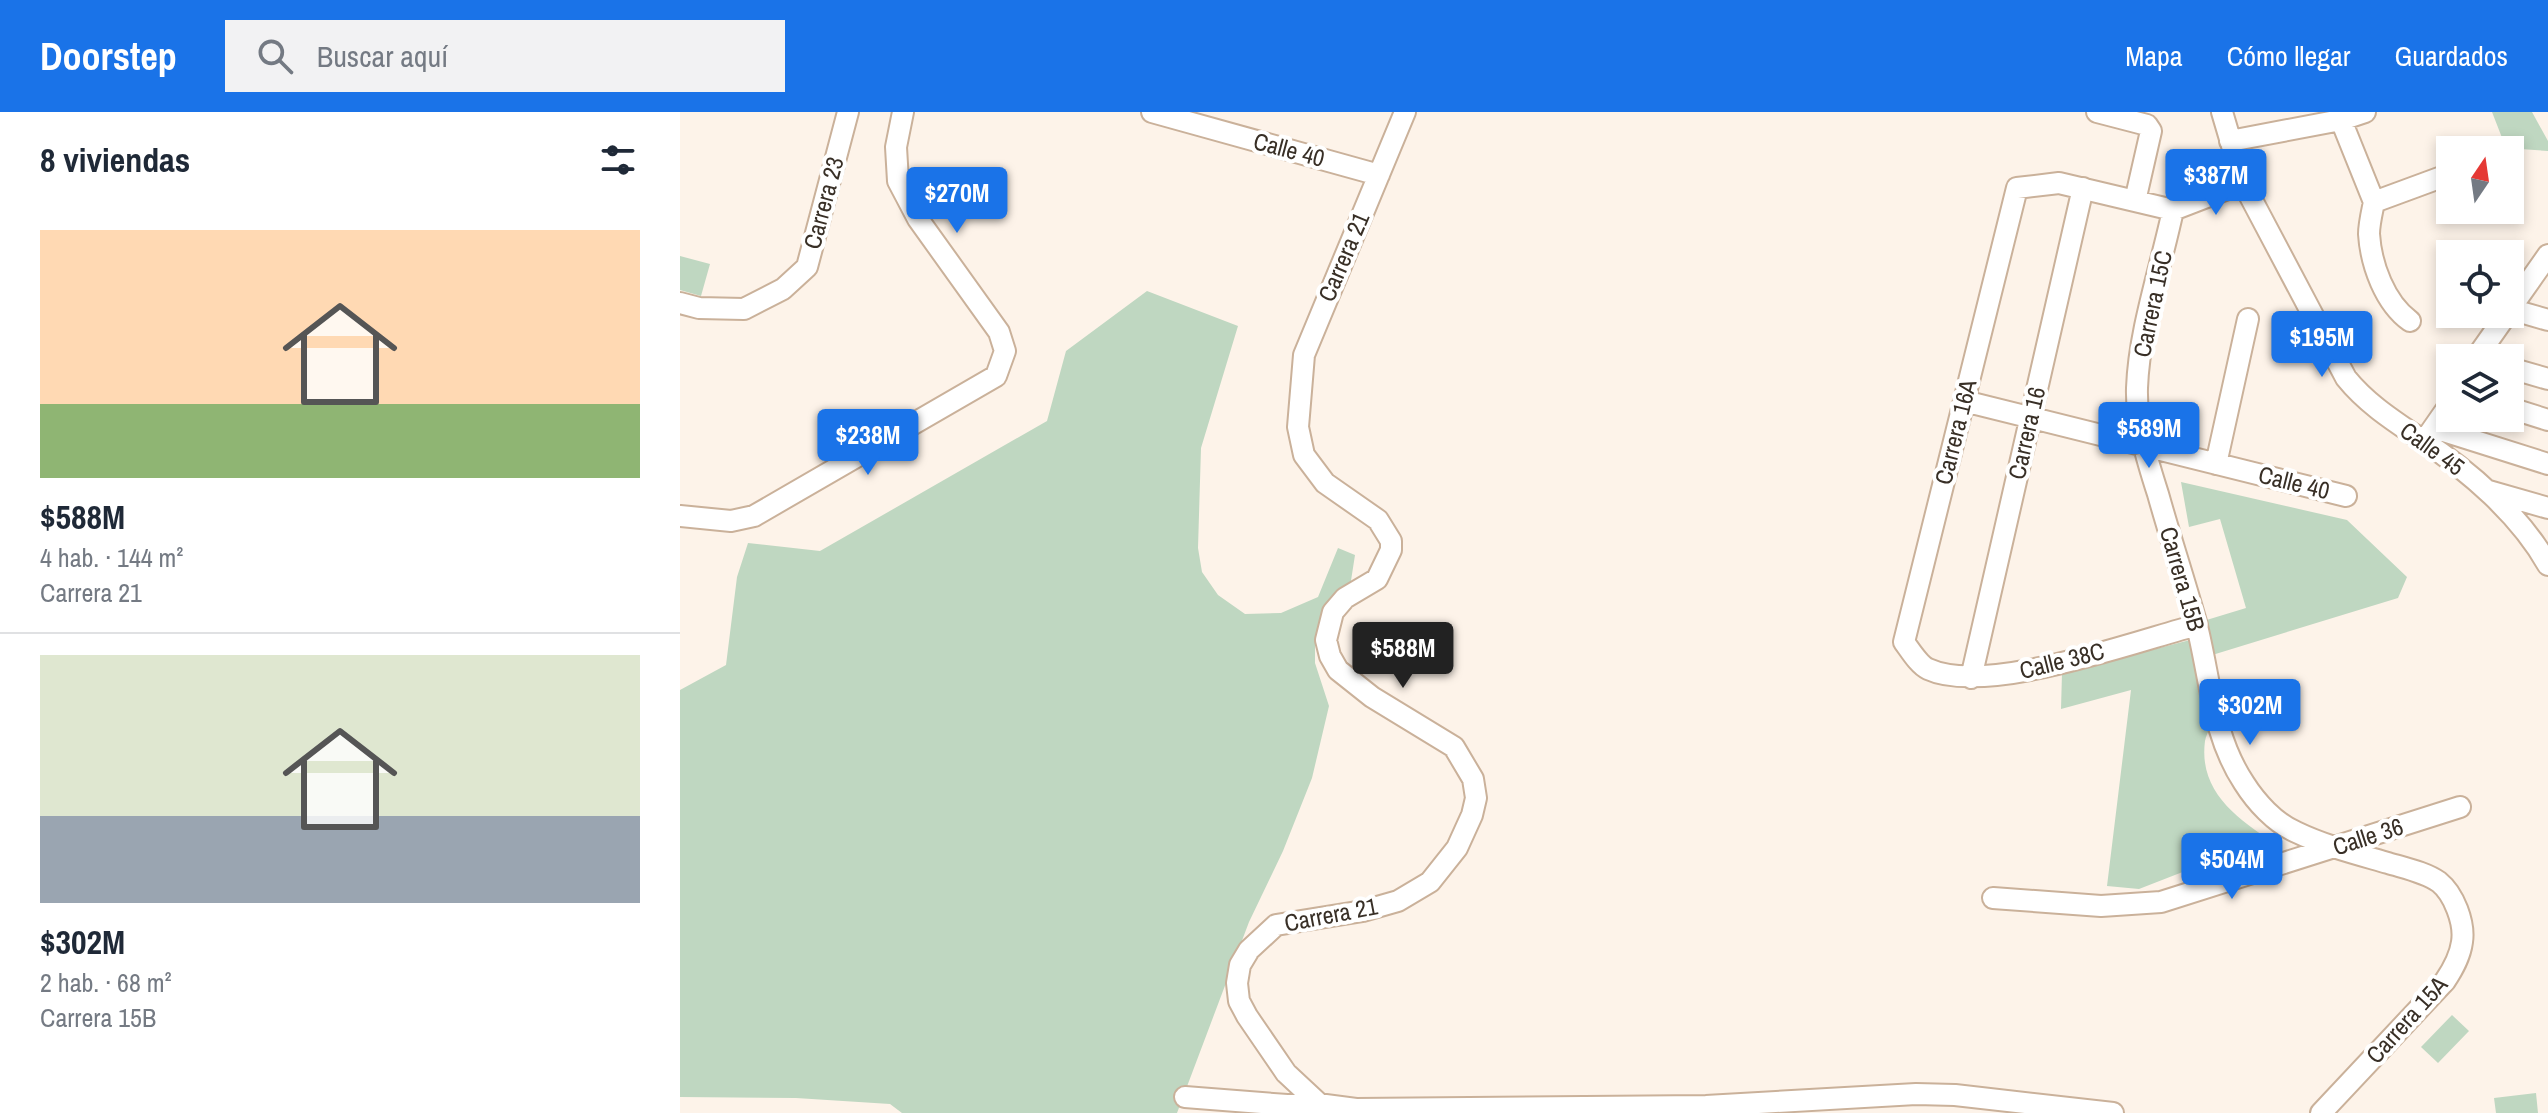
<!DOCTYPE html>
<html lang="es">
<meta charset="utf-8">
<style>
:root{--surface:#fff;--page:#f2f2f3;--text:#1f2937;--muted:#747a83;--line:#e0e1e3;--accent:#1a73e8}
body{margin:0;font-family:"Archivo Narrow",sans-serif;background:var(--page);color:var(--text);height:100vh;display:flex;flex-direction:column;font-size:30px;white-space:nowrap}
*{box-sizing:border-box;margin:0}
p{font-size:26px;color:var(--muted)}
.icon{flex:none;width:44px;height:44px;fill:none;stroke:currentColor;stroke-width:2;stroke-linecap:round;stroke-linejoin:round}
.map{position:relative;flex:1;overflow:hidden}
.panel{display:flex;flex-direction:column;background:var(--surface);width:680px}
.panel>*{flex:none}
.needle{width:52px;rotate:13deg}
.buttons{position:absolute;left:1756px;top:24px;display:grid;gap:16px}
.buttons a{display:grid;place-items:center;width:88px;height:88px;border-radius:0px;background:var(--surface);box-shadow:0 4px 12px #0003;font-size:40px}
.price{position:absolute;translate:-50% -68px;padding:0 18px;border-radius:8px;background:var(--accent);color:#fff;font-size:26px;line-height:52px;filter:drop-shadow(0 2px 4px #0008)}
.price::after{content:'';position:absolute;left:50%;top:48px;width:24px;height:18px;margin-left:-12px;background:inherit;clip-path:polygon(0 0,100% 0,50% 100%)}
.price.active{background:#222;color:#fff}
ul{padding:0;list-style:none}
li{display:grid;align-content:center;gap:16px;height:424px;padding:0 40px}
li+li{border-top:2px solid var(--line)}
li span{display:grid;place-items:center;height:248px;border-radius:0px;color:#555}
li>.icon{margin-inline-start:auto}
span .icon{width:144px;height:144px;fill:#fffc;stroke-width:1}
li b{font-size:34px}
h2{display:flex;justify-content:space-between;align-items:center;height:96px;padding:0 40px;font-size:34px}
header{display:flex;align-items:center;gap:48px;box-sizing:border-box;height:112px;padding:0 40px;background:var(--accent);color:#fff}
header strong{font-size:38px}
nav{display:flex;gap:44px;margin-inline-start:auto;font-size:28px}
.search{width:560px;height:72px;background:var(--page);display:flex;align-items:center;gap:20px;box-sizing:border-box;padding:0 28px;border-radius:0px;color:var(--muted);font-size:30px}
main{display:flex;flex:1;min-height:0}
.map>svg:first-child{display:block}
.green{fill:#bfd7c1}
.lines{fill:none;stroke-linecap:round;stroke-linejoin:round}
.minor-casing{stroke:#cab19a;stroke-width:24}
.minor{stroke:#fff;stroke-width:20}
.labels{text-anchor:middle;stroke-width:8;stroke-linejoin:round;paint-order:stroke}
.street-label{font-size:24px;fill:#382f26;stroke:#fff}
</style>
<header>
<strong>Doorstep</strong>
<div class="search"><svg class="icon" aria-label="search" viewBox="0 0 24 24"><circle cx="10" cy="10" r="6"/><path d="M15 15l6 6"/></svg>Buscar aquí</div>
<nav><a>Mapa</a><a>Cómo llegar</a><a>Guardados</a></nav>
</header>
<main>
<section class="panel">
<h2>8 viviendas<svg class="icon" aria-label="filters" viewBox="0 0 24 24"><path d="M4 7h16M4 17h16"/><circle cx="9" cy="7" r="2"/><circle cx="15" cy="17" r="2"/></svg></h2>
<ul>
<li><span style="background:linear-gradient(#ffd9b3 70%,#8fb573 0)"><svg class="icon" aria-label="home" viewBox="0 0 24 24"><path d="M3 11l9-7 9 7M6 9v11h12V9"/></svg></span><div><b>$588M</b><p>4 hab. · 144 m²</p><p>Carrera 21</p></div></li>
<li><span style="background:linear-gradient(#dfe7d0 65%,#9aa5b1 0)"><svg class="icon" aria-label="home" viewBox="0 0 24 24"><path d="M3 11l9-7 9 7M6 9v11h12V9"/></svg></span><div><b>$302M</b><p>2 hab. · 68 m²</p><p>Carrera 15B</p></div></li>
</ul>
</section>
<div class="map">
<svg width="1868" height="1001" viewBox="0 0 1868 1001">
<rect width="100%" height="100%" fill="#fdf3e9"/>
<path class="green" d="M1812,0H1852L1868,29V39L1826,36Z
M0,144L30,152L21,184L0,178Z
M467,179L558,214L521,336L518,436L522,460L538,483L565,502L601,501L638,485L658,436L675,443L670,475L635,524V551L649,594L632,666L603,739L569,810L497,1001H222L210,992L116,986L0,985V578L46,553L57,465L68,431L140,439L367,309L386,239Z
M1501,370L1667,408L1727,465L1718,486L1529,544L1520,510L1566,496L1540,407L1509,415Z
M1514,527C1520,551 1531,576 1534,600C1535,610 1527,619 1525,629C1518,682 1561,709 1599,734L1518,754L1459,777L1427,774L1451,578L1381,597L1382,561Z
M1772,903L1789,919L1758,951L1741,935Z
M1856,981L1858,1001H1816L1814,986Z"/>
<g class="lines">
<g class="minor-casing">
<path id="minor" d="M472,0L699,63
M1417,0L1467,13L1471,19L1455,89
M1542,0L1563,71L1666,266C1687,292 1714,309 1742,328C1789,359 1840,403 1868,453
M1661,8L1694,90
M1550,29L1661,8L1685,0
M1694,90C1692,100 1689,112 1689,122C1691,153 1705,191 1730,209
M1694,90L1770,62
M1493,98C1481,155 1459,218 1457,276C1456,312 1467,348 1478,382C1490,425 1504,467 1516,510C1530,564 1532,623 1564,671C1576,690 1595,711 1616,720C1645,734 1677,742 1708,751C1724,756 1745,760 1759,770C1774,782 1785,811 1782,830C1780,845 1773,857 1765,869L1641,1001
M1493,98L1379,71L1337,76L1224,530C1230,538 1239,553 1248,557C1306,584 1453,530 1517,513
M1493,98L1563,71
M0,191L19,196L64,197L103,177L127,155L168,0
M1830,197L1868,143
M1830,197L1868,208
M1796,246L1827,202
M1830,256L1868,267
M1284,289L1666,384
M1830,296L1868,308
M1754,316L1868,352
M1747,325L1770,292
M1536,352L1568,207
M1809,379L1868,396
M0,404L51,409L74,404L316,264L325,239L319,220L238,107L218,69L216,35L223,0
M1291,566L1403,76
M1313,786L1421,794L1481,790L1780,695
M505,985L607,993L638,992L676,997L1026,994L1236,982L1275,983L1433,1001
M649,1001L606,961L567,904L559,889L557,871L560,853L569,838L596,813L683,799L718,789L750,770L777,736L792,703L796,686L793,667L774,635L692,585L658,558L650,544L646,528L653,500L665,486L697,467L711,438V429L698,408L645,371L624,343L618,315L624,243L725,0"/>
</g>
<use href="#minor" class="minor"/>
</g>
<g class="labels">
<g class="street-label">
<text transform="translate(609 38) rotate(15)" y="8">Calle 40</text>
<text transform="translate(144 91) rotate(-75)" y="8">Carrera 23</text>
<text transform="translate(664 145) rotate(-67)" y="8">Carrera 21</text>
<text transform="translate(1473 192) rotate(-78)" y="8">Carrera 15C</text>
<text transform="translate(1276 320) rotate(-76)" y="8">Carrera 16A</text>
<text transform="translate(1347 321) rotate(-77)" y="8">Carrera 16</text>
<text transform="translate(1752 337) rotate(36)" y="8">Calle 45</text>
<text transform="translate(1614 371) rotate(14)" y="8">Calle 40</text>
<text transform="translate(1502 467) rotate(74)" y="8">Carrera 15B</text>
<text transform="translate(1382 549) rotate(-14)" y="8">Calle 38C</text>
<text transform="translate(1688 725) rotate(-18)" y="8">Calle 36</text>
<text transform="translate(651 803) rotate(-11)" y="8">Carrera 21</text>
<text transform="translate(1727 908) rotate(-48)" y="8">Carrera 15A</text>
</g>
</g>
</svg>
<div class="buttons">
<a><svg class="needle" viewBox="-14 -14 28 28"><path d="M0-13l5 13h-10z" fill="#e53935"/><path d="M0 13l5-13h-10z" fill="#747a83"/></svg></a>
<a><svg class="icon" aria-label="locate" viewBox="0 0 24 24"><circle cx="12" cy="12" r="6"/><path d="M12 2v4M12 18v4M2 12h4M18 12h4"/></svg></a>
<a><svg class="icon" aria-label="layers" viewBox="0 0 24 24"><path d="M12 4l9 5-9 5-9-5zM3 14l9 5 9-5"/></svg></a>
</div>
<b class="price" style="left:1536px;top:105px">$387M</b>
<b class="price" style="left:277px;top:123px">$270M</b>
<b class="price" style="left:1642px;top:267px">$195M</b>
<b class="price" style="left:1469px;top:358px">$589M</b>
<b class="price" style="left:188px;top:365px">$238M</b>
<b class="price active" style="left:723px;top:578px">$588M</b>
<b class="price" style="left:1570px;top:635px">$302M</b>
<b class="price" style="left:1552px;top:789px">$504M</b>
</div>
</main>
